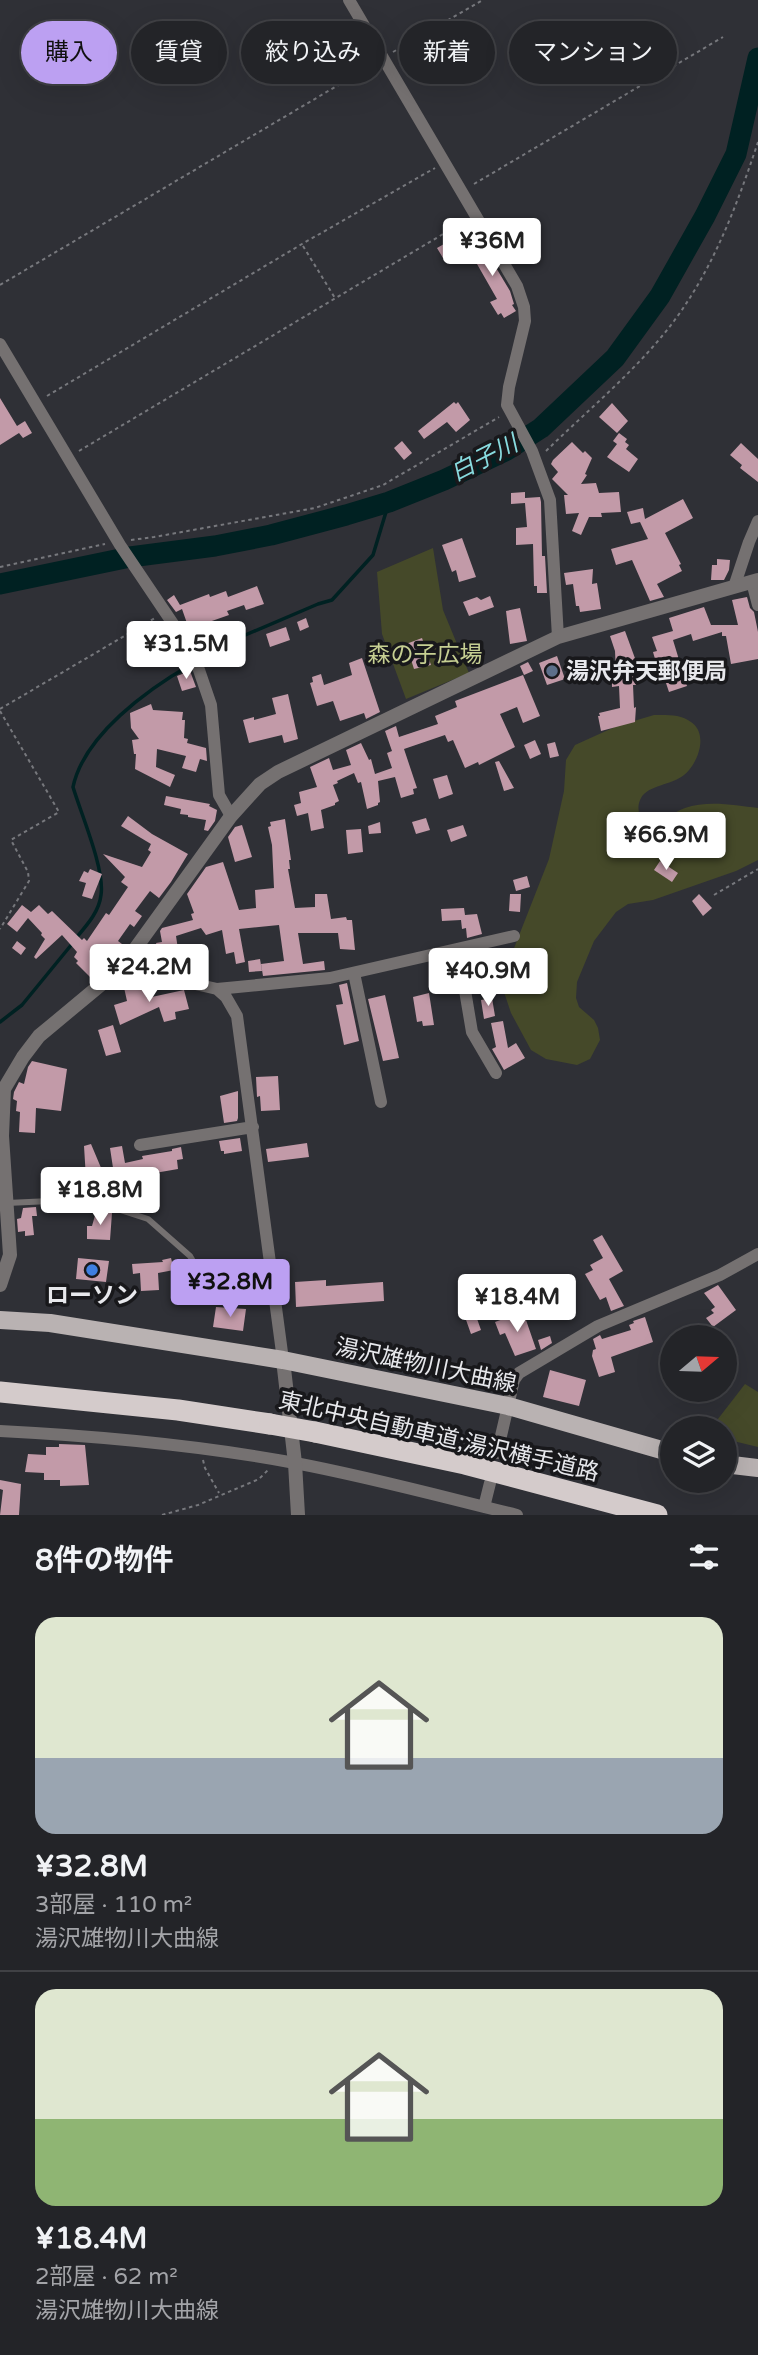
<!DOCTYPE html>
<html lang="ja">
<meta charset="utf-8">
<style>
:root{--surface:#232428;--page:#2f3034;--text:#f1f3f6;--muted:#a3a4a8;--line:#404145;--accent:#bca0f2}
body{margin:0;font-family:"Varela Round","Noto Sans JP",sans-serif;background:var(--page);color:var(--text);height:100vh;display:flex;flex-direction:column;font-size:26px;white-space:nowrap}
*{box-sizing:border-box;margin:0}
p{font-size:23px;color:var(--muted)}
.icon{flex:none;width:38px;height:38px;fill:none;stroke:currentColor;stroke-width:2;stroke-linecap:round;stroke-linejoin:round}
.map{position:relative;height:1515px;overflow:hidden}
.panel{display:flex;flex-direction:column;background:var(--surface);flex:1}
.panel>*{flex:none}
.banner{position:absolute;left:21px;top:21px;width:718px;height:63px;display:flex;gap:14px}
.needle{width:46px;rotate:71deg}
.tools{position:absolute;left:660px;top:1325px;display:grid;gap:14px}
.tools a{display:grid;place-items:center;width:77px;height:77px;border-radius:50%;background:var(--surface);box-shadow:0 7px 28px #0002,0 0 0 2px var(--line);font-size:35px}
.price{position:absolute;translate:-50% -60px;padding:0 16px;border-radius:7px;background:#fff;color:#222;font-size:23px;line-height:46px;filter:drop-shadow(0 2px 4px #0008)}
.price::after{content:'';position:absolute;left:50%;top:42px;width:21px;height:16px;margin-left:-10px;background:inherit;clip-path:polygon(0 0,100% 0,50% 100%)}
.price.on{background:var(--accent);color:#111}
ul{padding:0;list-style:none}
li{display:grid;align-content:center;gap:14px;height:371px;padding:0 35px}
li+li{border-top:2px solid var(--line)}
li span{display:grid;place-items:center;height:217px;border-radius:21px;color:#555}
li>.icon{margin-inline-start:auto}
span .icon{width:126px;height:126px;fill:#fffc;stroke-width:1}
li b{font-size:30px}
h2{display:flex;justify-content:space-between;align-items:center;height:84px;padding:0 35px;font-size:30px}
.tag{padding:0 24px;border-radius:32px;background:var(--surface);box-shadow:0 7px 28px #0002,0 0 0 2px var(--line);font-size:24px;line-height:63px}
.tag.on{background:var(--accent);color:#111}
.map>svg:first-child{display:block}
.green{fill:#454929}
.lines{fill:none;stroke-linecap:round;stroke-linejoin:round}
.stream{stroke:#002122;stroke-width:3.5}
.river{stroke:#002122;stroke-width:21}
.building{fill:#c29aa8}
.path{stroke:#77787d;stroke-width:2;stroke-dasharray:3.5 3.5;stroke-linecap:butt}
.service{stroke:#757171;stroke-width:6}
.minor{stroke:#757171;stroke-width:12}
.tertiary{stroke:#757171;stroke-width:14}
.primary{stroke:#b9b2b2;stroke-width:18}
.motorway{stroke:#d4cbcb;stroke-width:21}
.motorway-bridge{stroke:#d4cbcb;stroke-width:21}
.service-dot{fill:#5c6f8a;stroke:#18181b;stroke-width:2.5}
.shop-dot{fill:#3f7fe0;stroke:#18181b;stroke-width:2.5}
.labels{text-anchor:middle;stroke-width:7;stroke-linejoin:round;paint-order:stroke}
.park-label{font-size:23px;fill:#c6cf92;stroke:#18181b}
.poi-label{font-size:23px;font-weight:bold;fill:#e7e8ec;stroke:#18181b;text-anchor:start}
.street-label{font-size:23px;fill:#e7e8ec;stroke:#18181b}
.water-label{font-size:24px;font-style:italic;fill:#88dbdf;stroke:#18181b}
</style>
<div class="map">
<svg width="758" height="1515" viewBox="0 0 758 1515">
<rect width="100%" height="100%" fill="#2f3036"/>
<path class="green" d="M433,548L443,610L469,673L406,699L382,634L377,572Z
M654,715C666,715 681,714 691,722C709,734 698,764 684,775C672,785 648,785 641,798C636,807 639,817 644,824C660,827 670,813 685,808C707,800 735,805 758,808V860L736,871L653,900L628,904L616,912L594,941L577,982L576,998L579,1007L594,1020L598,1028L600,1040L590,1059L577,1065L546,1059L531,1050L511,1013L504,992L507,966L549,859L564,791L566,760L575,745L617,726Z
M745,1384L758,1392V1447L725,1439L724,1428H711Z"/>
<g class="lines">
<path class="stream" d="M199,660L229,642L318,604L332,600L373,555L389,502
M76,938C87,925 99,912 101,895C105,869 81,814 73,787C84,735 148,689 192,664
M0,1022L22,1005L72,944"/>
<path class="river" d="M0,584L130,557L215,546L271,535L346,515L389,502L444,480L507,450L541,428L615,358L660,296L705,216L736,154L758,58"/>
</g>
<path class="building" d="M458,236L465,248L443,258L437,248Z
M477,236L510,291L514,304L512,305L516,311L504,318L501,313L498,315L490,302L497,299L465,243Z
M0,398L17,426L25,421L32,433L23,438L19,433L0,445Z
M454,402L456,404L458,402L470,420L456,432L447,422L424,439L418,431Z
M612,403L628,421L617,433L599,417Z
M619,433L627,439L625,442L629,445L626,449L638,459L629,472L607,457L617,444L613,441Z
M402,441L412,453L404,460L394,448Z
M572,442L583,453L585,451L592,458L585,474L587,475L581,484L596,483L599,493L619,492L621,512L601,513L602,517H589L581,535L572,531L579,513L566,514L564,495H568L552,479L558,472L551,464L553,460Z
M741,443L758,459V482L740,468L742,465L730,455Z
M525,492V498L540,497L541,502L542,556H545L547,593H537V586H534L533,544L516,545V528L527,527L525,503L511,504V493Z
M683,499L693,518L665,533L681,564L679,565L682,571L657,584L664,597L650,601L632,560L616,565L611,549L648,539L640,522L631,524L627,512L643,508L645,519Z
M462,538L476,577L459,582L456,570L452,572L442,545Z
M717,559L730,560L729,570L724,580H711L712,565H717Z
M593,569L592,584L597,583L601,609L580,612L579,606H576L573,584L566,585L564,573Z
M257,586L264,604L246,610L244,605L227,611L229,615L209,622L210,625L197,630L196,626L189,629L182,609L176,612L167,600L174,595L180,605L209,594L210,597L226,591L228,597Z
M490,596L494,607L469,616L463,602L477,597L481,600Z
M747,597L750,608L754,612L758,632V659L731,664L726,636H722V632L693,641L691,634L673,640L687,686L669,692L661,668L657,666L653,652L657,651L652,637L673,631L669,618L704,607L711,625H738L732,600Z
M520,608L527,641L510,644L506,611Z
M306,618L309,627L300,631L297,622Z
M286,627L290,640L270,647L266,634Z
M625,631L640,672L635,673L636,685H633L634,708L636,707L635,722L601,731L598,716H600L599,713L620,708L619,686L612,687V673H616L615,651L610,636Z
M422,638L431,665L414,669L406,644Z
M557,656L565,679L547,685L539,663Z
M362,658L380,712L366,719L364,713L340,721L333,701L317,706L310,683L313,682L312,677L321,674L324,685L352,675L349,663Z
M528,662L533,671L524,675L520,666Z
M190,671L196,687L182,691L177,676Z
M523,675L540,716L523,723L517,707L500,714L515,747L479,765L478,762L465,768L453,740L448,742L445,735L404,749L417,788L413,789L414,794L401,798L395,777L378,781L380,802L378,803V805L367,809L361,782L358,783L354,773L337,781L338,783L333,785L339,801L335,803V805L321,810L324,828L311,831L308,813L297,816L294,805L301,803L299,792L317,787L310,767L329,758L333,770L351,765L346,750L361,743L369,760L371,759L375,774L392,768L387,753L392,751L385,731L396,726L399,737L438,724L435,716L457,707L455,701Z
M288,694L298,739L284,743L282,735L249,743L243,720L254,717V720L276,714L272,698Z
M151,704L153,710L183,712L182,720H185L184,738L188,739L187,743L206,748L207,761L200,759L196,772L182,768L186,756L157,749L156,767L175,775L170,787L135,769L136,754H134L132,740L139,739L131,728L130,713Z
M535,740L541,754L530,759L524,745Z
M555,742L559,756L550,758L547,744Z
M499,761L514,788L504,791L495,762Z
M447,775L453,794L439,799L433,779Z
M166,796L210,804L209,806L217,810L215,821L208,831L204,830L206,820L188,817V815L180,814L181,809L164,805Z
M128,816L152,834L188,854L171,882L159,898L150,891L135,911L142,916L134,927L130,924L118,941L122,944L105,966L106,967L92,979L76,963L78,961L74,957L77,952L62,935L36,959L34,957L45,939L41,935L42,933L28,918L17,932L7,924L22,905L31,912L39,905L48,914L52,911L82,940L84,938L87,941L106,913L109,915L128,887L121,882L125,877L103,854L142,867L151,852L148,850L151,844L121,826Z
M426,818L430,830L416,834L412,822Z
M285,819L291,860H289L290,869H288L295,908L315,907V894H327L331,919L346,917L347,920H352L355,950L340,949L338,933H298L303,964L324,961L325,970L263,976L261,964L284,961L279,925L239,929L245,962L236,964L234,952L226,954L222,930L206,935L201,928L176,936L179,956H176L178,971L164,968L156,943L162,942L160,931L162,928L193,920L191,914L194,913L187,894L206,867L223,862L239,910L256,908L255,890L274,888L272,845L268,827L271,826L270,822Z
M380,822L381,833L369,834L368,826Z
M242,825L252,857L235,862L228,837L235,827Z
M463,825L467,836L451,842L447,830Z
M361,829L363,852L348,854L346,830Z
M660,861L678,873L672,882L654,870Z
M90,869L102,874L92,899L82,896L86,883L79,881L84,871L88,873Z
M527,876L530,887L516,891L513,880Z
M510,894H521L520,912L509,911Z
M699,894L712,908L703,916L692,901Z
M464,908L465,915L477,914L482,934L467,938L466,928L462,929L461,920L442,921L441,909Z
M17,941L26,948L21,955L12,948Z
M485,952L496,987L482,990L478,972H476L473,964L470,965L468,955Z
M260,959L262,971L249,972L248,961Z
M451,959L456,989L441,992L436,965Z
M134,980L136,989L141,987L147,998L184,990L189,1009L175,1012L176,1019L164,1022L159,1007L120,1025L114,1005L127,1001L123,983Z
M347,983L359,1041L344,1045L336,1005L343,1004L339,985Z
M429,993L434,1025L423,1026L422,1021L417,1022L413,997Z
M385,995L399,1058L383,1061L368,999Z
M492,998L495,1016L484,1019L481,1000Z
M503,1021L508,1048L516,1043L525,1058L504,1070L492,1049L496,1047L491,1023Z
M113,1025L121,1052L106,1056L98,1030Z
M32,1061L67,1069L61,1111L36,1108L35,1133L19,1132L20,1112L16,1111L17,1101L13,1099L14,1092L19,1082L24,1084L28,1067Z
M278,1076L280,1110L261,1111L260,1096L257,1097L256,1077Z
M238,1091V1118L237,1121L224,1123L220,1096Z
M240,1138L242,1151L224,1154V1151H221L219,1141Z
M307,1143L309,1157L268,1162L266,1149Z
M91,1144L107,1182L97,1183L98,1194L87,1195L84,1146Z
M122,1146L125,1163L143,1159L142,1156L172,1151V1149L181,1147L183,1159L177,1160L178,1169L149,1174L146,1212L132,1208L134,1179L115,1181L110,1148Z
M48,1168H69V1189L42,1190V1175H48Z
M36,1207L37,1216H32L34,1235L25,1236V1231L18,1232L17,1219L21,1218L23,1208Z
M96,1212L112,1213L110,1240L87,1239V1226H92Z
M602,1235L623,1271L609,1279L624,1306L611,1311L606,1297L600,1300L585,1274L593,1270L590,1265L603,1258L593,1240Z
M78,1258L109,1261L106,1282L76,1279Z
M171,1258L174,1270L158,1273L159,1290L141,1291L140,1273L133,1274L132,1264L163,1262L162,1260Z
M261,1265L264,1287L250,1290L249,1287L236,1289L234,1278L248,1277L247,1266Z
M326,1280V1286L383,1282L384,1301L296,1307L295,1282Z
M718,1285L736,1310L713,1327L706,1318L714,1313L711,1310L715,1307L704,1293Z
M216,1307L246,1309L243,1331L213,1327Z
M475,1313L481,1330L471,1334L465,1317Z
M517,1314L520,1323L526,1320L536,1349L515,1356L505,1333L500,1335L495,1322Z
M645,1317L653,1342L611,1357L615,1372L599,1377L592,1356L593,1350L596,1349L593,1339L600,1335L602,1339L631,1330L629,1325L634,1323L633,1321Z
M550,1336L552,1343L541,1350L538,1340Z
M550,1370L586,1380L579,1406L543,1397Z
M59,1444L85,1445L89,1485L60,1486V1480H44V1473L25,1472L28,1454L46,1455V1447H59Z
M0,1480L21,1484L19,1515H0L3,1490L0,1489Z"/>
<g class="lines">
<path class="path" d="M393,52L483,0
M474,184L723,37
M303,246L335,298
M0,285L374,64
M47,396L302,244L435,168
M79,451L465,221
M546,451C589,409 638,369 674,321C714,267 737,205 758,142
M131,540L154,537L315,508L383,485L499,417
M0,567L105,544
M0,709L155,618
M0,711L59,812L11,840L28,872L29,881L0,929
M714,895L758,869
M203,1460L205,1468L219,1493
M162,1515L198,1505L259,1479L268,1470"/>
<path class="service" d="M7,1203L72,1200L111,1207L148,1219L190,1256L208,1287L221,1301L229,1303L275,1299"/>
<path class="minor" d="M349,0L517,286L524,307L525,321L509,387L507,405L532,451L550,500L558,637
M0,344L120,545L188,646L199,670L211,705L219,795L231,816
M752,582L758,605
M734,587L749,542L758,521
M458,949L472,1032L496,1073
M122,967L217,989L226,997L237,1016L283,1360
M354,973L381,1102
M217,989L330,978L514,936
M140,1145L253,1127
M0,1431C99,1436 198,1445 295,1463C370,1477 443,1497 517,1515
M497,1453L514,1380L519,1373L598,1326L720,1275L758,1254
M484,1507L490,1483"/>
<path class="tertiary" d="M0,1285L10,1255L2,1136L4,1089L23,1057L39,1036L122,967L231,816L260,784L278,772L558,637L758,580
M283,1360L295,1463L298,1515"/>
<path class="primary" d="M0,1320L50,1323L283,1360L508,1406L672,1453
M724,1464L758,1468"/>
<path class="motorway" d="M0,1392L178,1410L270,1424
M315,1432L465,1464L657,1515"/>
<path class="motorway-bridge" d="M270,1424L315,1432"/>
</g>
<circle class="service-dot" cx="552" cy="671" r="7"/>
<circle class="shop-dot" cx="92" cy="1270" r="7"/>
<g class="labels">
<g class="park-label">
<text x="425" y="662">森の子広場</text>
</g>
<g class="poi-label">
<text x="566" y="679">湯沢弁天郵便局</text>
<text x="92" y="1303" text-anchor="middle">ローソン</text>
</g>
<g class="street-label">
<text transform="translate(426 1365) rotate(12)" y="8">湯沢雄物川大曲線</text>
<text transform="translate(439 1436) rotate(13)" y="8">東北中央自動車道;湯沢横手道路</text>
</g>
<g class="water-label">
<text transform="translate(484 458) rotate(-27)" y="8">白子川</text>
</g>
</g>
</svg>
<div class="tools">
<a><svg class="needle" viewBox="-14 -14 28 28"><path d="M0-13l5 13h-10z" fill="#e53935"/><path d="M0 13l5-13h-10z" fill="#a3a4a8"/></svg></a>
<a><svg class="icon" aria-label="layers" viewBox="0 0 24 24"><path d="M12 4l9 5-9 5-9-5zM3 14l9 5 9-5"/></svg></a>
</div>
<b class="price" style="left:492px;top:278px">¥36M</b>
<b class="price" style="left:186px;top:681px">¥31.5M</b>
<b class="price" style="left:666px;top:872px">¥66.9M</b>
<b class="price" style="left:149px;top:1004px">¥24.2M</b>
<b class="price" style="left:488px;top:1008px">¥40.9M</b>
<b class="price" style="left:100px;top:1227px">¥18.8M</b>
<b class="price on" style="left:230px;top:1319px">¥32.8M</b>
<b class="price" style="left:517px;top:1334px">¥18.4M</b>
<div class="banner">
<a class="tag on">購入</a>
<a class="tag">賃貸</a>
<a class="tag">絞り込み</a>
<a class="tag">新着</a>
<a class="tag">マンション</a>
</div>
</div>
<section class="panel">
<h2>8件の物件<svg class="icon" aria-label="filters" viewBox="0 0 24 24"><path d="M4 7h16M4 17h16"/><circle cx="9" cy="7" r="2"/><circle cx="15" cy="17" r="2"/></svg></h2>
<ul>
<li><span style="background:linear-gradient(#dfe7d0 65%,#9aa5b1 0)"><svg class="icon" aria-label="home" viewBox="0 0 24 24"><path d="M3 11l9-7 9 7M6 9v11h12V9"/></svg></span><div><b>¥32.8M</b><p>3部屋 · 110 m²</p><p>湯沢雄物川大曲線</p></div></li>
<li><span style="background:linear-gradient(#dfe7d0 60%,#8fb573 0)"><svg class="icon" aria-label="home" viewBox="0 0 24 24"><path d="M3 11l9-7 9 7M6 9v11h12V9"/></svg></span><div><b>¥18.4M</b><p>2部屋 · 62 m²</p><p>湯沢雄物川大曲線</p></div></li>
</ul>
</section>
